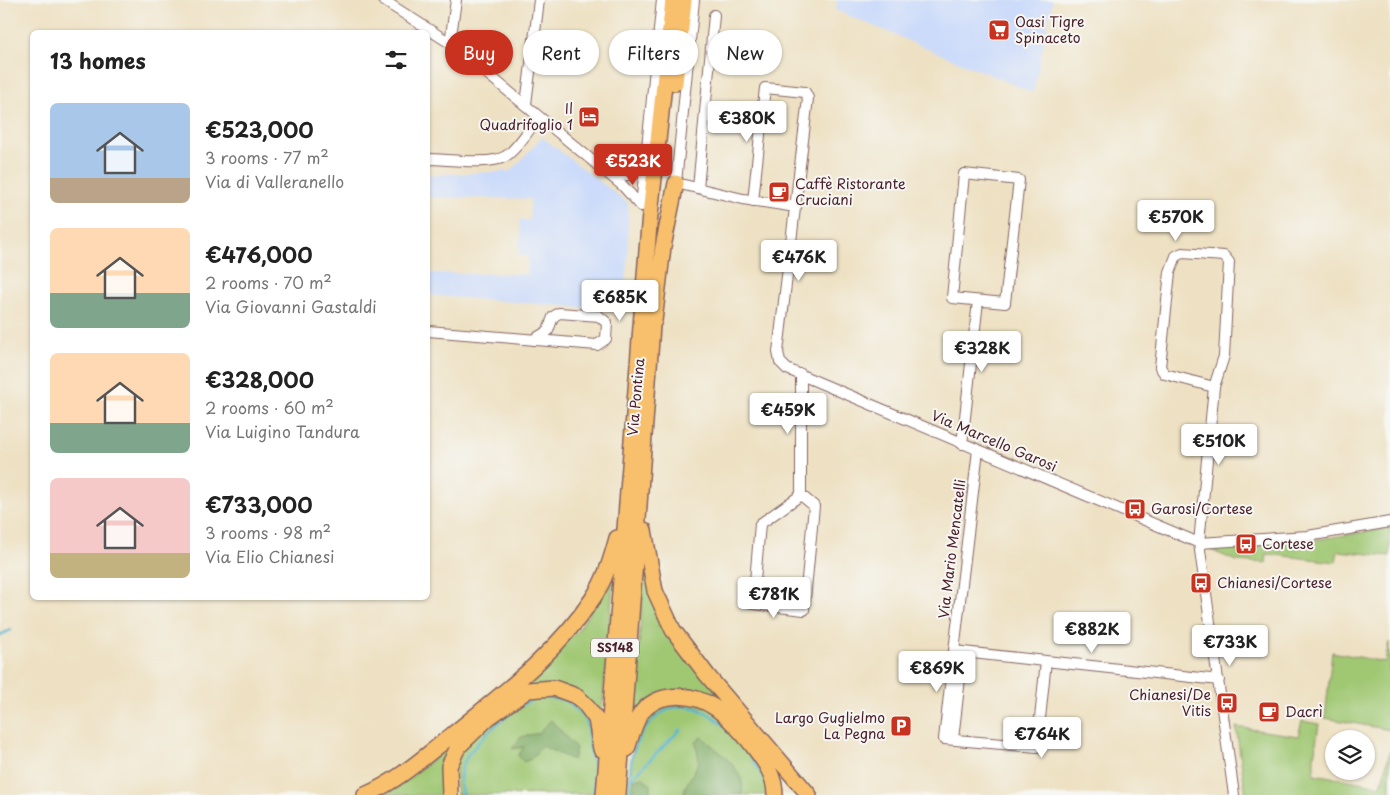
<!DOCTYPE html>
<meta charset="utf-8">
<style>
:root{--surface:#fff;--page:#f6f6f6;--text:#222;--muted:#767676;--accent:#c8321e}
body{margin:0;font-family:"Playpen Sans",sans-serif;background:var(--page);color:var(--text);height:100vh;display:flex;flex-direction:column;font-size:19px;white-space:nowrap}
*{box-sizing:border-box;margin:0}
p{font-size:16px;color:var(--muted)}
.icon{flex:none;width:28px;height:28px;fill:none;stroke:currentColor;stroke-width:2;stroke-linecap:round;stroke-linejoin:round}
.map{position:relative;flex:1;overflow:hidden}
.drawer{position:absolute;left:30px;top:30px;width:400px;height:570px;display:flex;flex-direction:column;background:var(--surface);border-radius:8px;box-shadow:0 1px 4px #0004}
.drawer>*{flex:none}
.top-card{position:absolute;left:445px;top:30px;width:475px;height:45px;display:flex;gap:10px}
.fabs{position:absolute;left:1325px;top:730px;display:grid;gap:10px}
.fabs a{display:grid;place-items:center;width:50px;height:50px;border-radius:50%;background:var(--surface);box-shadow:0 1px 4px #0004;font-size:25px}
.price{position:absolute;translate:-50% -42px;padding:0 11px;border-radius:5px;background:#fff;color:#222;font-size:16px;line-height:32px;filter:drop-shadow(0 1px 2px #0008)}
.price::after{content:'';position:absolute;left:50%;top:30px;width:15px;height:11px;margin-left:-8px;background:inherit;clip-path:polygon(0 0,100% 0,50% 100%)}
.price.on{background:var(--accent);color:#fff}
ul{padding:0;list-style:none}
li{display:flex;align-items:center;gap:15px;height:125px;padding:0 20px}
li span{display:grid;place-items:center;flex:none;width:140px;height:100px;border-radius:8px;color:#555}
li>.icon{margin-inline-start:auto}
span .icon{width:60px;height:60px;fill:#fffc;stroke-width:1}
li b{font-size:21px}
h2{display:flex;justify-content:space-between;align-items:center;height:60px;padding:0 20px;font-size:21px}
.chip{padding:0 18px;border-radius:22px;background:var(--surface);box-shadow:0 1px 4px #0004;font-size:18px;line-height:45px}
.chip.on{background:var(--accent);color:#fff}
.map>svg:first-child{display:block}
.built{fill:#ccdbfa}
.green{fill:#a0c873;stroke:#75744f}
.forest{fill:#80ac65;stroke:#656648}
.lines{fill:none;stroke-linecap:round;stroke-linejoin:round}
.stream{stroke:#52b4d1;stroke-width:2.5}
.minor-casing{stroke:#836360;stroke-width:12}
.highway-casing{stroke:#836360;stroke-width:18}
.minor{stroke:#fff;stroke-width:10}
.highway{stroke:#f8bf6c;stroke-width:15}
.labels{text-anchor:middle;stroke-width:4;stroke-linejoin:round;paint-order:stroke}
.shield{fill:#f6f6f2;stroke:#7e6067;stroke-width:1}
.shield-label{font-size:12px;font-weight:bold;fill:#4a1f2b}
.poi-label{font-size:14px;fill:#4a1f2b;stroke:#f6f6f2;text-anchor:start}
.street-label{font-size:14px;fill:#4a1f2b;stroke:#f6f6f2}
</style>
<div class="map">
<svg width="1390" height="795" viewBox="0 0 1390 795">
<rect width="100%" height="100%" fill="#f6f6f2"/>
<filter id="ink" filterUnits="userSpaceOnUse"><feTurbulence type="fractalNoise" baseFrequency=".02" numOctaves="2"/><feDisplacementMap in="SourceGraphic" scale="10" xChannelSelector="R" yChannelSelector="G"/><feConvolveMatrix kernelMatrix="1 2 1 2 8 2 1 2 1" color-interpolation-filters="sRGB"/></filter>
<filter id="wash" filterUnits="userSpaceOnUse"><feTurbulence type="fractalNoise" baseFrequency=".0096" numOctaves="4" result="noise"/><feDisplacementMap in="SourceGraphic" scale="20" xChannelSelector="R" yChannelSelector="G"/><feGaussianBlur stdDeviation="1.12" result="paint"/><feColorMatrix in="noise" values="0 0 0 0 0 0 0 0 0 0 0 0 0 0 0 0 0 1.4 0 .05"/><feComposite in="paint" operator="in"/></filter>
<g filter="url(#wash)">
<rect width="100%" height="100%" fill="#eee1c3"/>
<path class="built" d="M837,0H1053L1033,93L835,10Z
M542,137L628,203V255L623,311L428,295V273L527,274L528,256H519V239H521L519,220H530V199L428,197V175L511,171Z"/>
<path class="green" d="M1390,528V556L1338,551L1336,562L1267,554L1266,563L1236,561L1206,548L1315,540Z
M614,573L601,722L585,699L517,690L579,629Z
M643,575L649,581L730,711L685,691L635,716Z
M1389,642L1390,730L1325,718L1332,652L1385,662Z
M550,695C606,711 596,746 595,794L457,795C455,779 454,761 464,747C468,740 513,705 521,701C529,696 541,695 550,695Z
M680,704L701,705L713,710L766,769L772,795H630C632,751 628,714 680,704Z
M1302,721L1319,724L1314,757V774L1381,786L1390,751V795H1246L1236,727L1298,736Z
M459,738L445,795H384L397,788Z"/>
<path class="forest" d="M551,720L576,748L573,760L542,746L531,759L524,762L518,756L524,747L512,749L521,737L539,733Z
M702,737C718,752 748,770 742,795H684L685,788L699,762L696,742Z
M642,777L651,785L650,795H632L634,779Z"/>
<g class="lines">
<path class="stream" d="M0,635L11,630
M631,779L681,729
M462,795L460,777L463,764L469,753L489,731L519,707L533,699L545,697L563,700L569,703L586,720L591,756L595,767L593,795
M629,795C630,782 629,765 633,753C638,738 648,721 662,713C705,686 752,752 767,785"/>
</g>
</g>
<g filter="url(#ink)">
<g class="lines">
<g class="minor-casing">
<path id="minor" d="M383,0L450,43L623,186L641,206
M694,0L676,183L743,199L796,207
M450,43L456,0
M526,104L539,0
M428,159C447,159 490,166 506,156C519,147 529,129 539,117
M964,174L1019,180L1005,303L952,298Z
M612,176L628,175L644,165
M698,188L714,15
M753,201L765,88L805,92L808,98L778,352L780,362L787,369L1199,543L1308,536L1390,522
M641,206L662,0
M428,331L597,345L606,339L607,323L599,316L559,313L553,317L548,331L533,340
M801,374V495
M1214,387L1165,374L1160,367L1170,272L1176,256L1182,253L1224,256L1229,262L1224,356L1214,387L1199,543L1234,795
M962,444L978,301
M978,450L954,651L1219,680
M801,495L814,506L804,610L753,604L760,524Z
M954,651L944,739L1037,747L1046,661
M953,739L963,652"/>
</g>
<g class="highway-casing">
<path id="highway" d="M675,83L684,0
M654,321L663,247L676,183
M644,530L655,591L673,630L707,675L809,795
M627,749C631,737 634,724 641,713C648,704 659,698 670,697C706,692 728,716 749,741C762,758 775,773 775,795
M365,795C398,781 424,757 452,735C502,694 557,653 593,598C605,580 611,560 617,538
M450,795L449,766L458,747L489,717L528,690L554,688L576,696L585,704L596,719L601,749
M604,795L649,225L673,0
M618,795L653,312"/>
</g>
<use href="#minor" class="minor"/>
<use href="#highway" class="highway"/>
</g>
</g>
<defs>
<g id="supermarket-square" transform="scale(1.125)"><rect x="-9" y="-9" width="18" height="18" rx="4" fill="#c8321e" stroke="#f6f6f2"/><path d="M-6-5.5h2.5l.6 2H6L4.5 2H-2.5L-4.4-4H-6ZM-1.5 3.2a1.3 1.3 0 1 0 .1 0ZM3 3.2a1.3 1.3 0 1 0 .1 0Z" fill="#fff"/></g>
<g id="hotel-square" transform="scale(1.125)"><rect x="-9" y="-9" width="18" height="18" rx="4" fill="#c8321e" stroke="#f6f6f2"/><path d="M-6-4.5h1.5V1H6V5H4.5V3h-9V5H-6ZM-4 0a1.8 1.8 0 1 1 3.6 0ZM.5 0V-2.5h3Q6-2.5 6 0Z" fill="#fff"/></g>
<g id="cafe-square" transform="scale(1.125)"><rect x="-9" y="-9" width="18" height="18" rx="4" fill="#c8321e" stroke="#f6f6f2"/><path d="M-5.5-4.5H6V0H3Q3 3.5 0 3.5H-2.5Q-5.5 3.5-5.5 0ZM3-3.2v2h1.7v-2ZM-6 4.5H4V6H-6Z" fill="#fff"/></g>
<g id="bus-square" transform="scale(1.125)"><rect x="-9" y="-9" width="18" height="18" rx="4" fill="#c8321e" stroke="#f6f6f2"/><path d="M-5-6H5V4H4V6H2V4H-2V6H-4V4H-5ZM-3.5-4V0h7V-4ZM-3.5 1.2v1.5H-2V1.2ZM2 1.2v1.5H3.5V1.2Z" fill="#fff"/></g>
<g id="parking-square" transform="scale(1.125)"><rect x="-9" y="-9" width="18" height="18" rx="4" fill="#c8321e" stroke="#f6f6f2"/><path d="M-3.5-5.5H1a3.5 3.5 0 0 1 0 7H-1V5.5H-3.5ZM-1-3.4V-.6H.8a1.4 1.4 0 0 0 0-2.8Z" fill="#fff"/></g>
</defs>
<g fill-rule="evenodd">
<use href="#supermarket-square" x="999" y="30"/>
<use href="#hotel-square" x="589" y="117"/>
<use href="#cafe-square" x="779" y="192"/>
<use href="#bus-square" x="1135" y="509"/>
<use href="#bus-square" x="1246" y="544"/>
<use href="#bus-square" x="1201" y="583"/>
<use href="#bus-square" x="1227" y="703"/>
<use href="#cafe-square" x="1269" y="712"/>
<use href="#parking-square" x="901" y="726"/>
</g>
<g class="labels">
<rect class="shield" x="591" y="638.5" width="48" height="19" rx="4"/>
<g class="shield-label">
<text x="615" y="652">SS148</text>
</g>
<g class="poi-label">
<text x="1015" y="27">Oasi Tigre<tspan x="1015" dy="16">Spinaceto</tspan></text>
<text x="573" y="114" text-anchor="end">Il<tspan x="573" dy="16">Quadrifoglio 1</tspan></text>
<text x="795" y="189">Caffè Ristorante<tspan x="795" dy="16">Cruciani</tspan></text>
<text x="1151" y="514">Garosi/Cortese</text>
<text x="1262" y="549">Cortese</text>
<text x="1217" y="588">Chianesi/Cortese</text>
<text x="1211" y="700" text-anchor="end">Chianesi/De<tspan x="1211" dy="16">Vitis</tspan></text>
<text x="1285" y="717">Dacrì</text>
<text x="885" y="723" text-anchor="end">Largo Guglielmo<tspan x="885" dy="16">La Pegna</tspan></text>
</g>
<g class="street-label">
<text transform="translate(636 397) rotate(-85)" y="5">Via Pontina</text>
<text transform="translate(994 441) rotate(23)" y="5">Via Marcello Garosi</text>
<text transform="translate(952 549) rotate(-83)" y="5">Via Mario Mencatelli</text>
</g>
</g>
</svg>
<div class="fabs">
<a><svg class="icon" aria-label="layers" viewBox="0 0 24 24"><path d="M12 4l9 5-9 5-9-5zM3 14l9 5 9-5"/></svg></a>
</div>
<b class="price" style="left:747px;top:143px">€380K</b>
<b class="price on" style="left:633px;top:186px">€523K</b>
<b class="price" style="left:1176px;top:242px">€570K</b>
<b class="price" style="left:799px;top:282px">€476K</b>
<b class="price" style="left:620px;top:322px">€685K</b>
<b class="price" style="left:982px;top:373px">€328K</b>
<b class="price" style="left:788px;top:435px">€459K</b>
<b class="price" style="left:1219px;top:466px">€510K</b>
<b class="price" style="left:774px;top:619px">€781K</b>
<b class="price" style="left:1092px;top:654px">€882K</b>
<b class="price" style="left:1230px;top:667px">€733K</b>
<b class="price" style="left:937px;top:693px">€869K</b>
<b class="price" style="left:1042px;top:759px">€764K</b>
<div class="top-card">
<a class="chip on">Buy</a>
<a class="chip">Rent</a>
<a class="chip">Filters</a>
<a class="chip">New</a>
</div>
<section class="drawer">
<h2>13 homes<svg class="icon" aria-label="filters" viewBox="0 0 24 24"><path d="M4 7h16M4 17h16"/><circle cx="9" cy="7" r="2"/><circle cx="15" cy="17" r="2"/></svg></h2>
<ul>
<li><span style="background:linear-gradient(#a9c7e8 75%,#b9a48a 0)"><svg class="icon" aria-label="home" viewBox="0 0 24 24"><path d="M3 11l9-7 9 7M6 9v11h12V9"/></svg></span><div><b>€523,000</b><p>3 rooms · 77 m²</p><p>Via di Valleranello</p></div></li>
<li><span style="background:linear-gradient(#ffd9b3 65%,#7fa58c 0)"><svg class="icon" aria-label="home" viewBox="0 0 24 24"><path d="M3 11l9-7 9 7M6 9v11h12V9"/></svg></span><div><b>€476,000</b><p>2 rooms · 70 m²</p><p>Via Giovanni Gastaldi</p></div></li>
<li><span style="background:linear-gradient(#ffd9b3 70%,#7fa58c 0)"><svg class="icon" aria-label="home" viewBox="0 0 24 24"><path d="M3 11l9-7 9 7M6 9v11h12V9"/></svg></span><div><b>€328,000</b><p>2 rooms · 60 m²</p><p>Via Luigino Tandura</p></div></li>
<li><span style="background:linear-gradient(#f6c9c9 75%,#c2b280 0)"><svg class="icon" aria-label="home" viewBox="0 0 24 24"><path d="M3 11l9-7 9 7M6 9v11h12V9"/></svg></span><div><b>€733,000</b><p>3 rooms · 98 m²</p><p>Via Elio Chianesi</p></div></li>
</ul>
</section>
</div>
